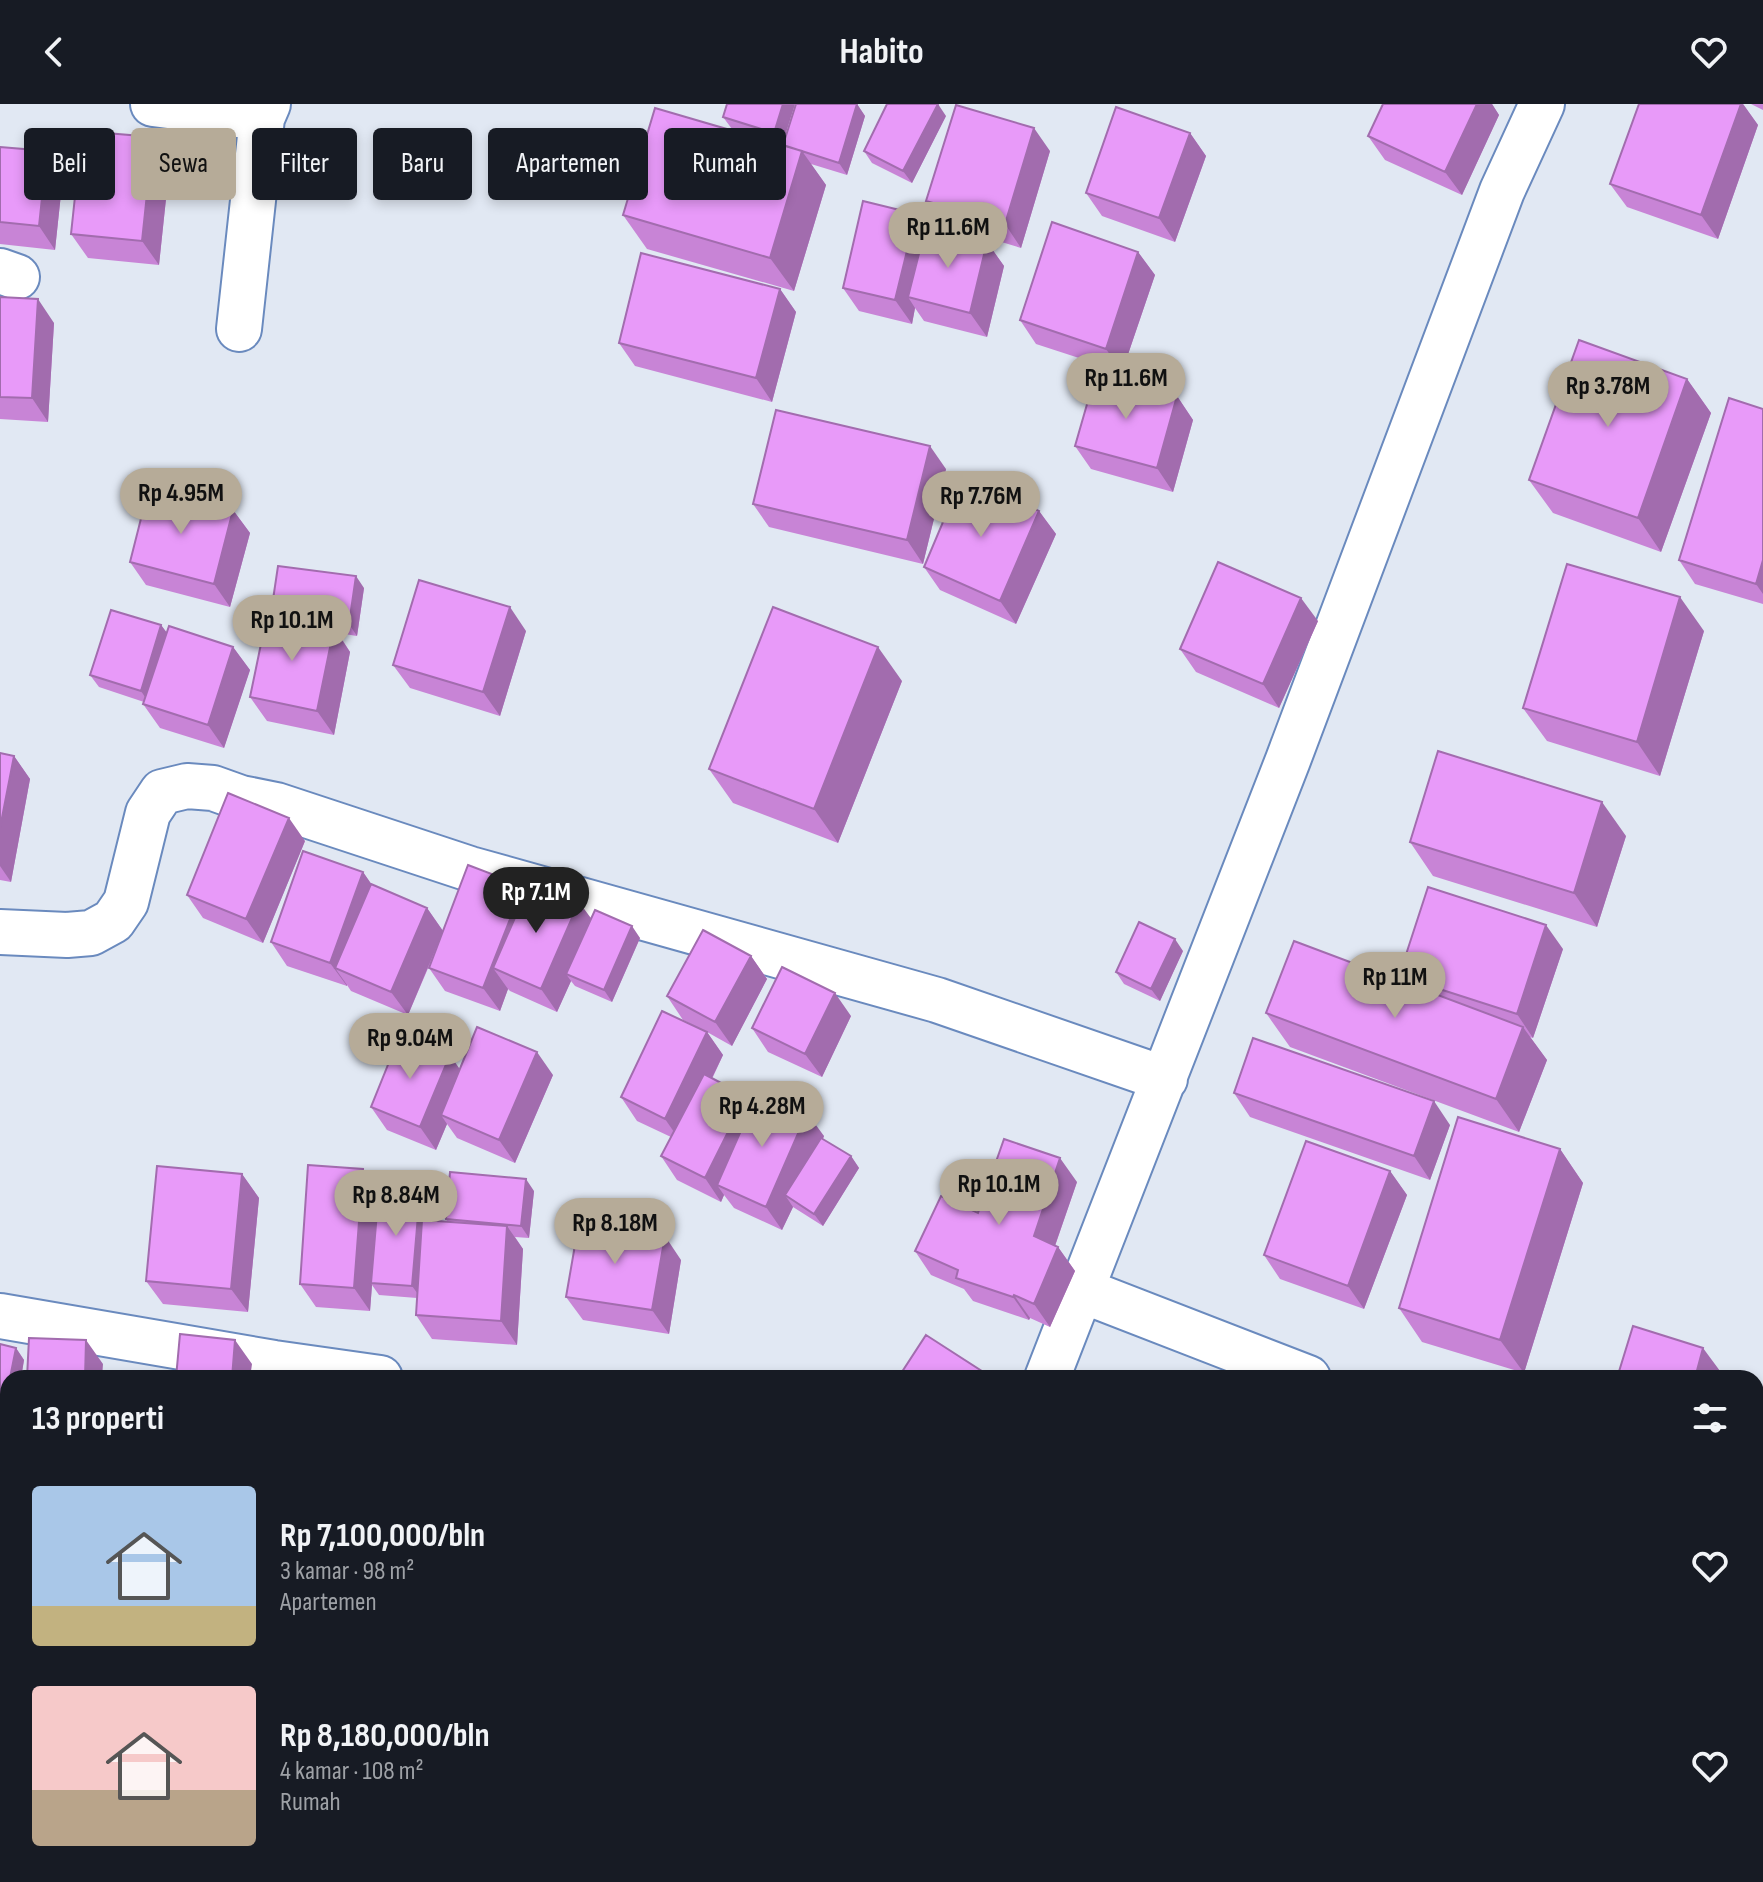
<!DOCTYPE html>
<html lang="id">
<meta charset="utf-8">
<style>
:root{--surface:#171b24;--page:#242831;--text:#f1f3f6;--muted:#9ea1a6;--accent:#b6ab98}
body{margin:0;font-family:"Sofia Sans Condensed",sans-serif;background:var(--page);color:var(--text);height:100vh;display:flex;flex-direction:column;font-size:30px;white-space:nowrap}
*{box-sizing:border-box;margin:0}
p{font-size:26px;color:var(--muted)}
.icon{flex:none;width:44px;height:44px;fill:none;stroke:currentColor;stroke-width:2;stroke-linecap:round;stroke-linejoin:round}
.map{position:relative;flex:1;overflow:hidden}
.details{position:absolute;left:0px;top:1266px;width:1764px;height:512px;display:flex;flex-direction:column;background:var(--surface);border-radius:24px 24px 0 0;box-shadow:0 4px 12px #0003}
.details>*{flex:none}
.banner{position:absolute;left:24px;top:24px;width:800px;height:72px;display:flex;gap:16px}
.price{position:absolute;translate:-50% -68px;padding:0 18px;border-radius:28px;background:var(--accent);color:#111;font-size:26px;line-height:52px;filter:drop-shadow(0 2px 4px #0008)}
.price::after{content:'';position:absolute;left:50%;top:48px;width:24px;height:18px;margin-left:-12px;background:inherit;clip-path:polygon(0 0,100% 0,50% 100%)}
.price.current{background:#222;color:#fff}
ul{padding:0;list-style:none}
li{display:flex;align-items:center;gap:24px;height:200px;padding:0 32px}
li span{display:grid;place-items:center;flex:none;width:224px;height:160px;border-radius:8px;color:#555}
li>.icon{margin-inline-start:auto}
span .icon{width:96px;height:96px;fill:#fffc;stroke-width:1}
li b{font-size:34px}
h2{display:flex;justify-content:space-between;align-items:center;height:96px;padding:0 32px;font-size:34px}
.chip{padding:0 28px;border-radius:8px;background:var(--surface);box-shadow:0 4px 12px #0003;font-size:28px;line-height:72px}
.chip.current{background:var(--accent);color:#111}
header{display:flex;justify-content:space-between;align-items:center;height:104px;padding:0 32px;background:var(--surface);font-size:36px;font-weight:700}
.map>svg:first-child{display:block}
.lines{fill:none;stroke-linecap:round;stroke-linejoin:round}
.street-casing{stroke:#6a8abe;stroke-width:48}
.street{stroke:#fff;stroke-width:44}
.wall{fill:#c884d6}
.shaded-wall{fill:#a26cae}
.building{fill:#e89af9;stroke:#a26cae;stroke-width:2}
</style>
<header><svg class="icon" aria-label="back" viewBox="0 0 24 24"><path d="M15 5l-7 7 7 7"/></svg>Habito<svg class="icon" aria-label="heart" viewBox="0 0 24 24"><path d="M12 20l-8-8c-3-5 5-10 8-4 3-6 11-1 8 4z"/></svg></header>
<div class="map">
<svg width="1763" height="1778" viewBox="0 0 1763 1778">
<rect width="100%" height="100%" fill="#e1e8f3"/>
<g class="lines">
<g class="street-casing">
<path id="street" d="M153,0L262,14L268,0
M0,167L17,173
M239,225L262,14
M0,828L67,831L91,829L113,817L126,798L148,709L162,688L187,682L213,684L241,694L276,701L470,765L937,896L1165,975
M1081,1186L1308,1274
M0,1212L274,1259L380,1274
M1047,1274L1288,656L1502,87L1542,0
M686,1778L697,1770"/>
</g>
<use href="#street" class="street"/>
</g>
<path class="wall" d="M727,0H795L782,41L732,25L723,13Z
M857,0L865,12L847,71L811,60L826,81L794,187L647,145L623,111L783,41Z
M1383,0H1492L1499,11L1462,91L1385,56L1368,32Z
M1639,0H1743L1758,21L1718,135L1627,103L1610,80Z
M1751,0H1763V6Z
M946,12L912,79L872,59L864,47Z
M1190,29L1206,52L1175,138L1102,112L1086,89Z
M0,43L47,47L63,71L55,146L0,140Z
M1050,47L1021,144L942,120L926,97Z
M170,57L159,161L88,154L71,130Z
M926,123L987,138L1004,162L987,233L924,217L915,204L912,220L859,207L843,184Z
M1138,148L1155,171L1122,268L1036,240L1020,216Z
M780,185L796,208L772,298L635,262L619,239Z
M0,193L54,219L48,318L0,315Z
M1687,275L1711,309L1661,448L1553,409L1529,376Z
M1177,292L1193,316L1173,388L1091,365L1075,342Z
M1763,305V500L1695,480L1679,456Z
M946,365L923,460L769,423L753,400Z
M233,406L250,429L230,503L146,481L130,458Z
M1039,407L1056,430L1016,520L940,486L924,463Z
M364,484L357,532L338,529L350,548L334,631L267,617L250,593L274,513L271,509Z
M1318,517L1279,604L1196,568L1180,545Z
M161,521L167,529L233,543L250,566L224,644L160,624L143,600L144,598L99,583L90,571Z
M526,527L500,612L410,584L393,561Z
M1704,527L1660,672L1547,637L1523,604Z
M902,577L838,739L733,699L709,665Z
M0,649L14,652L30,675L11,778L0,776Z
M1626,732L1597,823L1433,772L1410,738Z
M305,737L263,839L203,814L187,791Z
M363,768L371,780L427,804L443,827L526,787L640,834L612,898L575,882L571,877L557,908L510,887L508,885L500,907L445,887L429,864L441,834L408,911L351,887L347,881V882L287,862L271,838Z
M1563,845L1533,934L1530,933L1547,956L1519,1028L1290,943L1266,909L1403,878L1399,872Z
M1183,847L1160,897L1124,880L1116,868Z
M751,852L767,875L732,942L707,928L723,951L712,975L752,1001L824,1032L823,1035L851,1052L859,1064L823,1122L793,1103L782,1126L734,1104L724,1091L721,1098L677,1076L661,1052L671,1033L637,1017L621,993L704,927L683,916L667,892Z
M851,912L822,973L768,948L752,924Z
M460,965L553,971L515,1059L457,1034L447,1020L436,1046L387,1026L371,1003Z
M1234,989L1450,1021L1430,1076L1250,1013Z
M1560,1045L1583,1079L1524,1269L1422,1238L1399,1204Z
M1390,1067L1407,1091L1364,1205L1280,1175L1264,1151Z
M242,1070L259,1094L248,1208L163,1200L146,1177Z
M1077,1078L1055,1142L1058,1143L1075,1167L1050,1223L1030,1214L1029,1216L973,1197L964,1185L931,1171L915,1147L978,1109Z
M534,1087L529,1134L515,1133L523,1145L517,1241L432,1235L416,1211L417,1194L379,1191L372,1181L370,1207L316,1203L300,1180L378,1088L429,1100L427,1116L447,1117L446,1115Z
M681,1156L669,1230L583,1216L566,1193Z
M0,1240L16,1244L24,1256L21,1274H8V1303L0,1301Z
M1763,1421V1514L1756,1512V1432Z
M1756,1516L1763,1518V1610L1756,1608Z
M0,1645H6L8,1648V1770H27L29,1774L30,1778H0Z
M28,1770H140V1773L126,1774L129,1778H34Z
M151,1770H226L227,1778H156Z
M304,1770H437L436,1778H310Z"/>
<path class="shaded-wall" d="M783,0H795L782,41L774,29Z
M857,0L865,12L847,71L839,59Z
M938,0L946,12L912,79L903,67Z
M1477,0H1492L1499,11L1462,91L1445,68Z
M1741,0H1743L1758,21L1718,135L1701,111Z
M1034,24L1050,47L1021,144L1005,120Z
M1190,29L1206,52L1175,138L1159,114Z
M153,33L170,57L159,161L142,137Z
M47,47L63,71L55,146L39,122Z
M802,47L826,81L794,187L770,154Z
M916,110L932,133L908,193L915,204L912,220L895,196Z
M987,138L1004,162L987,233L970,209Z
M1138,148L1155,171L1122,268L1106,245Z
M780,185L796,208L772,298L756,274Z
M38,195L54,219L48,318L32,294Z
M1687,275L1711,309L1661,448L1638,414Z
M1177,292L1193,316L1173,388L1157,364Z
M930,342L946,365L923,460L907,436Z
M233,406L250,429L230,503L214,480Z
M1039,407L1056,430L1016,520L1000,497Z
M1763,456V490L1756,480Z
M356,472L364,484L357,532L349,520Z
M1680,493L1704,527L1660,672L1637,638Z
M1301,494L1318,517L1279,604L1263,580Z
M510,503L526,527L500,612L483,588Z
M161,521L170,533L149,599L141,587Z
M334,524L350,548L334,631L317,607Z
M233,543L250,566L224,644L208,621Z
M878,543L902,577L838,739L814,705Z
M14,652L30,675L11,778L0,762V724Z
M1602,698L1626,732L1597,823L1574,789Z
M289,714L305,737L263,839L246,815Z
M363,768L379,791L335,864L347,881V882L330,859Z
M523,782L539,805L493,864L508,885L500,907L483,884Z
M579,798L596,821L566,870L571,877L557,908L541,885Z
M427,804L443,827L408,911L391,888Z
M1546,821L1563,845L1533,934L1517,910Z
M632,822L640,834L612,898L604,886Z
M1175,835L1183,847L1160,897L1151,885Z
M751,852L767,875L732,942L715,918Z
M835,889L851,912L822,973L805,950Z
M1523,923L1547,956L1519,1028L1496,995Z
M707,928L723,951L681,1038L665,1015Z
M537,948L553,971L515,1059L499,1036Z
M450,951L466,974L441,1011L447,1020L436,1046L420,1023Z
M746,992L762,1016L717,1081L724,1091L721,1098L705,1074Z
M1434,997L1450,1021L1430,1076L1414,1052Z
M807,1009L824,1032L795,1098L785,1091L793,1103L782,1126L766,1103Z
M1560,1045L1583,1079L1524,1269L1500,1236Z
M851,1052L859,1064L823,1122L814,1110Z
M1060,1054L1077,1078L1050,1156L1034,1132Z
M363,1065L379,1089L371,1179L372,1181L370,1207L354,1184Z
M1390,1067L1407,1091L1364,1205L1348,1182Z
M242,1070L259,1094L248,1208L231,1185Z
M526,1075L534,1087L529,1134L521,1122Z
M420,1088L429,1100L421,1194L412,1182Z
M507,1122L523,1145L517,1241L501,1217Z
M665,1132L681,1156L669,1230L652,1206Z
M1058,1143L1075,1167L1050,1223L1034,1200Z
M1014,1191L1030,1214L1029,1216L1013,1193Z
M86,1236L103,1260L102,1274H85Z
M235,1236L252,1260L250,1274H232Z
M16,1244L24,1256L21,1274H10Z
M1703,1244L1720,1267L1718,1274H1695Z
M6,1645L8,1648V1695L6,1692Z
M6,1703L8,1706V1743L6,1741Z
M14,1770H27L29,1774L30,1778H15Z
M118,1770H124L129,1778H119Z
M218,1770H226L227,1778H224Z
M418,1770H437L436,1778H417Z
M538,1770H551L552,1778H539Z"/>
<path class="building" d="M727,0H783L774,29L723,13Z
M796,0H857L839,59L783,41Z
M887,0H938L903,67L864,47Z
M1383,0H1477L1445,68L1368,32Z
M1639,0H1741L1701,111L1610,80Z
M956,1L1034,24L1005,120L926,97Z
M1116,3L1190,29L1159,114L1086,89Z
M655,4L802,47L770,154L623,111Z
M82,27L153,33L142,137L71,130Z
M0,43L47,47L39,122L0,118Z
M863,97L916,110L895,196L843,184Z
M1052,118L1138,148L1106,245L1020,216Z
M926,122L987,138L970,209L908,193Z
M641,149L780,185L756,274L619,239Z
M0,193L38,195L32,294L0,293Z
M1579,236L1687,275L1638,414L1529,376Z
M1096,269L1177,292L1157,364L1075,342Z
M1729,294L1763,305V456L1756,480L1679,456Z
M776,306L930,342L907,436L753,400Z
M962,373L1039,407L1000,497L924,463Z
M149,383L233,406L214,480L130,458Z
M1218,458L1301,494L1263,580L1180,545Z
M1567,460L1680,493L1637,638L1523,604Z
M278,462L356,472L349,520L271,509Z
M419,476L510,503L483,588L393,561Z
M773,503L878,543L814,705L709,665Z
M111,506L161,521L141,587L90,571Z
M267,511L334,524L317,607L250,593Z
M169,522L233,543L208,621L143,600Z
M1438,647L1602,698L1574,789L1410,738Z
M0,649L14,652L0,724Z
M228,689L289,714L246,815L187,791Z
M303,747L363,768L330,859L271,838Z
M468,761L523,782L483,884L429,864Z
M531,777L579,798L541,885L493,864Z
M371,780L427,804L391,888L335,864Z
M1428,783L1546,821L1517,910L1399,872Z
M595,806L632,822L604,886L566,870Z
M1139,818L1175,835L1151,885L1116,868Z
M703,826L751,852L715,918L667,892Z
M1294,837L1523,923L1496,995L1266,909Z
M782,863L835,889L805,950L752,924Z
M662,907L707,928L665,1015L621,993Z
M477,923L537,948L499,1036L441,1011Z
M400,931L450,951L420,1023L371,1003Z
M1253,934L1434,997L1414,1052L1234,989Z
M704,970L746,992L705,1074L661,1052Z
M758,988L807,1009L766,1103L717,1081Z
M1458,1013L1560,1045L1500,1236L1399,1204Z
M821,1034L851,1052L814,1110L785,1091Z
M1004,1035L1060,1054L1034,1132L1058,1143L1034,1200L1014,1191L1013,1193L956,1174L958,1166L915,1147L941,1092L978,1109Z
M1306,1037L1390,1067L1348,1182L1264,1151Z
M308,1061L363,1065L354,1184L300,1180Z
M157,1062L242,1070L231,1185L146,1177Z
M450,1068L526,1075L521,1122L446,1115Z
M379,1085L420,1088L412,1182L371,1179Z
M422,1116L507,1122L501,1217L416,1211Z
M579,1118L665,1132L652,1206L566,1193Z
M1633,1222L1703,1244L1695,1274H1617Z
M180,1230L235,1236L232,1274H176Z
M926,1231L991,1273L990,1274H898Z
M29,1234L86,1236L85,1274H27Z
M0,1240L16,1244L10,1274H8L6,1292L0,1291Z
M1761,1420L1763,1421V1497L1756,1494V1432Z
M1756,1516L1763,1518V1591L1756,1589Z
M0,1645H6V1692H0Z
M0,1703H6V1741H0Z
M0,1751H8V1770H14L15,1778H0Z
M35,1770H118L119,1778H36Z
M329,1770H418L417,1778Z
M465,1770H538L539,1778H466Z
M237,1773H287V1778H237Z
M225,1776L226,1778H196Z"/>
</svg>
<b class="price" style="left:948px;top:166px">Rp 11.6M</b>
<b class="price" style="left:1126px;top:317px">Rp 11.6M</b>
<b class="price" style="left:1608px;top:325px">Rp 3.78M</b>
<b class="price" style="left:181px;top:432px">Rp 4.95M</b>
<b class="price" style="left:981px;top:435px">Rp 7.76M</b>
<b class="price" style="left:292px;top:559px">Rp 10.1M</b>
<b class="price current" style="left:536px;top:831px">Rp 7.1M</b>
<b class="price" style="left:1395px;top:916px">Rp 11M</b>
<b class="price" style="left:410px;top:977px">Rp 9.04M</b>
<b class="price" style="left:762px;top:1045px">Rp 4.28M</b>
<b class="price" style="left:999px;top:1123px">Rp 10.1M</b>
<b class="price" style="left:396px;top:1134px">Rp 8.84M</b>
<b class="price" style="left:615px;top:1162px">Rp 8.18M</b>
<div class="banner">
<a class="chip">Beli</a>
<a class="chip current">Sewa</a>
<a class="chip">Filter</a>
<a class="chip">Baru</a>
<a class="chip">Apartemen</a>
<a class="chip">Rumah</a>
</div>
<section class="details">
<h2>13 properti<svg class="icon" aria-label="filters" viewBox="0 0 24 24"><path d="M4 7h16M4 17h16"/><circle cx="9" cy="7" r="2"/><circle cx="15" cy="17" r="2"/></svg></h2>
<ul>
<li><span style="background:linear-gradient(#a9c7e8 75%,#c2b280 0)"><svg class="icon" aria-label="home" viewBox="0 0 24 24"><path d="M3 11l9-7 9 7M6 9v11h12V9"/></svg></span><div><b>Rp 7,100,000/bln</b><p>3 kamar · 98 m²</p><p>Apartemen</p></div><svg class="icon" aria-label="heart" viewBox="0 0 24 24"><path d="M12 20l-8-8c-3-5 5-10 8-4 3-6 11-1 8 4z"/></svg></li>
<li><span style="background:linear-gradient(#f6c9c9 65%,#b9a48a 0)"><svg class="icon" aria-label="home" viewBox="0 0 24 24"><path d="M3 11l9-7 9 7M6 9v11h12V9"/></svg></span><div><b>Rp 8,180,000/bln</b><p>4 kamar · 108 m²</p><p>Rumah</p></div><svg class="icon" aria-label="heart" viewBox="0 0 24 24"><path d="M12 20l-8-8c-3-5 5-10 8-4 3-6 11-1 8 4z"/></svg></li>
</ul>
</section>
</div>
